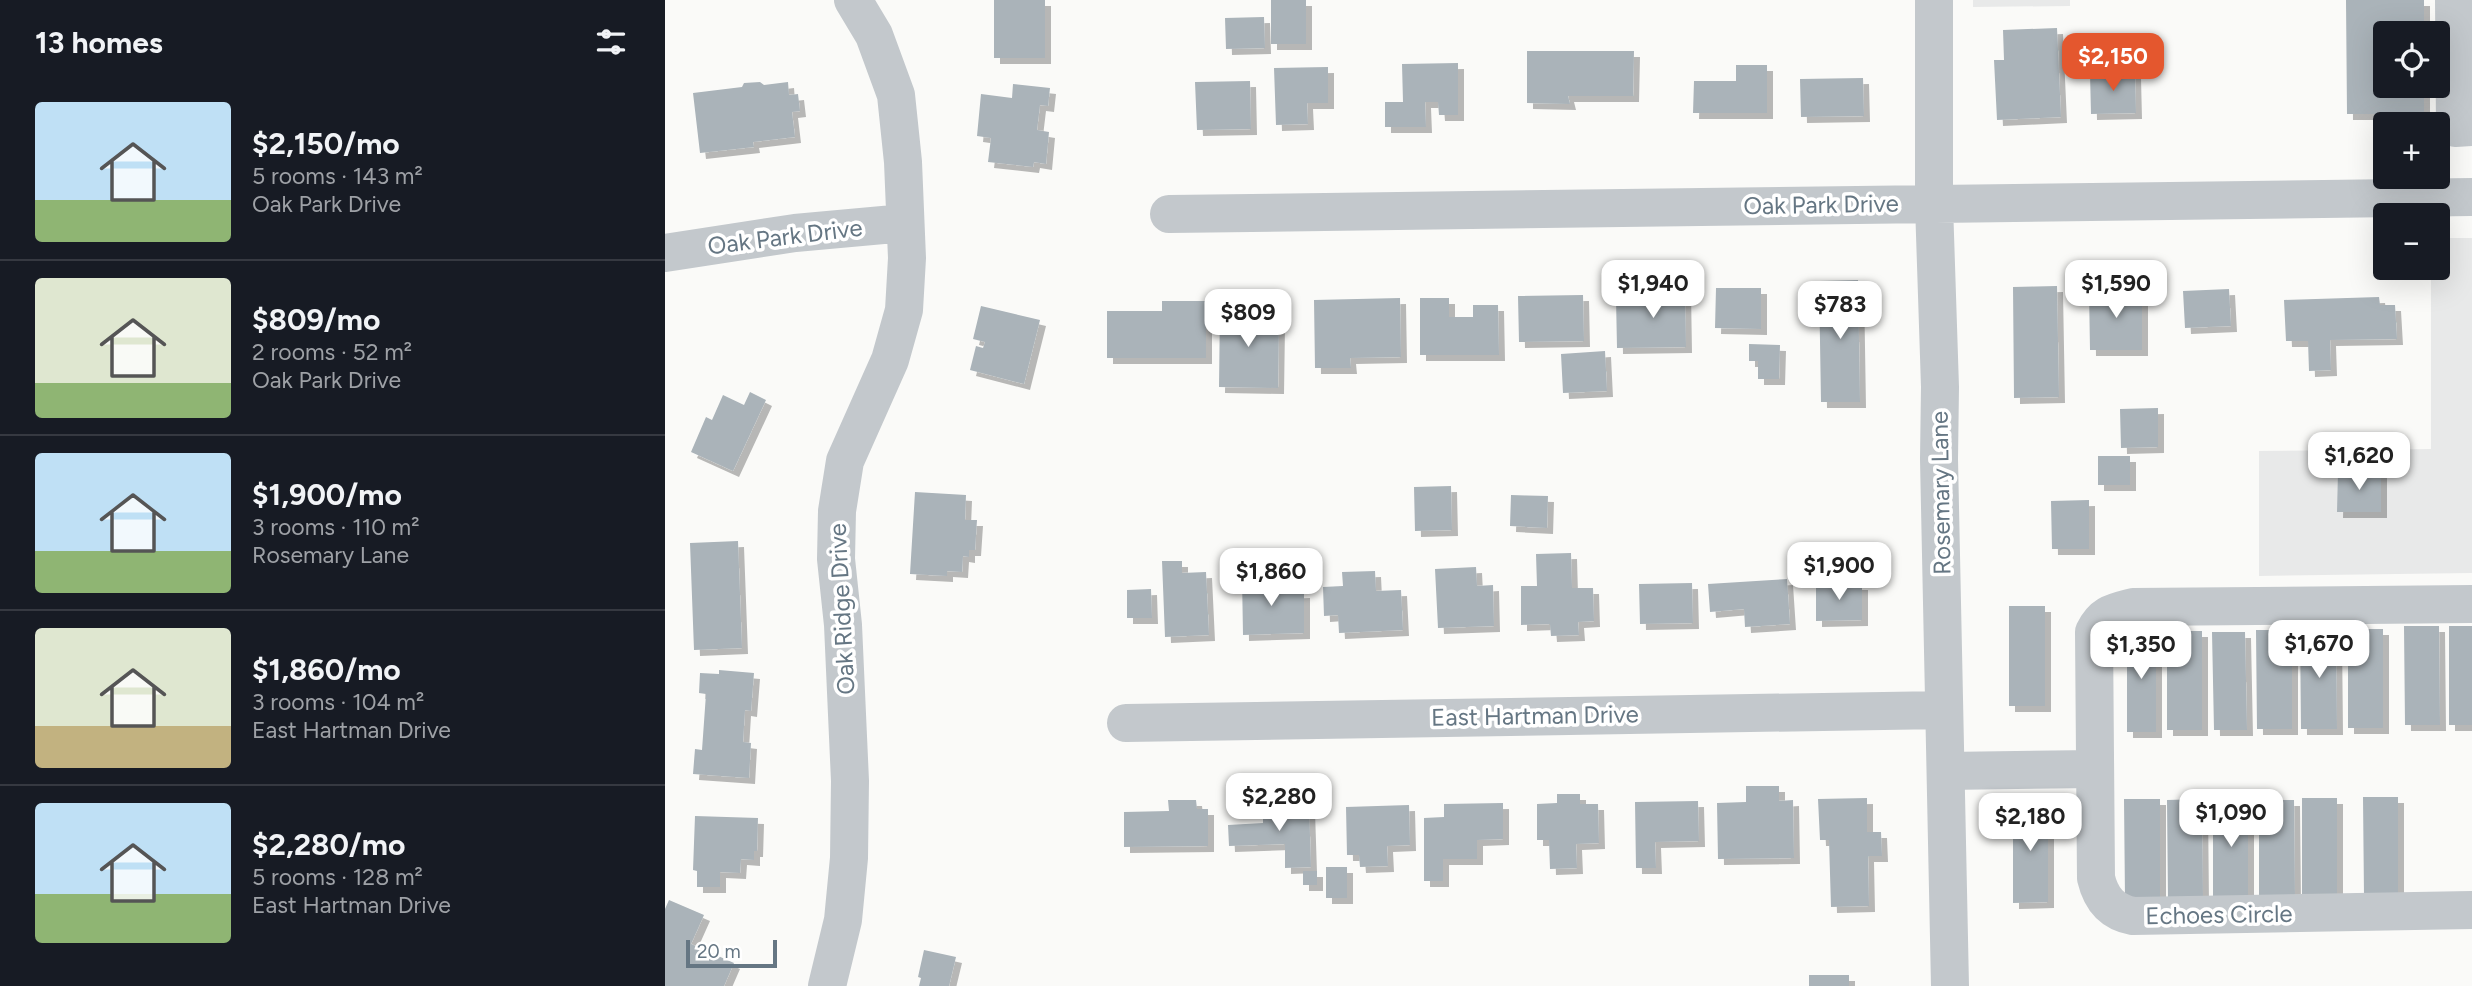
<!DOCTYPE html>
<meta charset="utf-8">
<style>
:root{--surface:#171b24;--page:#242831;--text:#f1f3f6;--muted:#9ea1a6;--line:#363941;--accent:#e4572e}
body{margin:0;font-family:Figtree,sans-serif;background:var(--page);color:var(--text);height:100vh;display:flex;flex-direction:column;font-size:26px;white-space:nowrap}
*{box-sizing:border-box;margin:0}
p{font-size:23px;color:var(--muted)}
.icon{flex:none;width:38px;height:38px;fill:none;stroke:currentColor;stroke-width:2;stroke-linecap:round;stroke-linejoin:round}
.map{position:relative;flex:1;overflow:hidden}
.sheet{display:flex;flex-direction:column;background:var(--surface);width:665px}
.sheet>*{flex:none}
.controls{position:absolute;left:1708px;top:21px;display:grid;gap:14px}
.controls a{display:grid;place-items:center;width:77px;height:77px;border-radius:7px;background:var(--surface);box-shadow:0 7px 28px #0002;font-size:35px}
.scale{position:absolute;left:21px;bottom:18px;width:91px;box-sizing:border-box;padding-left:7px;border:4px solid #657683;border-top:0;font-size:19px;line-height:24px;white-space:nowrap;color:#657683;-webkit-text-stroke:5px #fff;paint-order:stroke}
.price{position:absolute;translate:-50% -60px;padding:0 16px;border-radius:14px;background:#fff;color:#222;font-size:23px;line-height:46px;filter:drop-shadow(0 2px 4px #0008)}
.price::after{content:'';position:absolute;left:50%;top:42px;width:21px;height:16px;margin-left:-10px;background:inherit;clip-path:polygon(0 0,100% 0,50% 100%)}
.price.active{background:var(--accent);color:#fff}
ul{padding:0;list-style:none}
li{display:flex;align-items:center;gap:21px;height:175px;padding:0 35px}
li+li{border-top:2px solid var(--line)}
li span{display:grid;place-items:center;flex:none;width:196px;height:140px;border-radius:7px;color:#555}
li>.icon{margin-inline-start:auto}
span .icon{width:84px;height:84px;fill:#fffc;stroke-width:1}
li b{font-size:30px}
h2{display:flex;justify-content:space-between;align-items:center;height:84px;padding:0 35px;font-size:30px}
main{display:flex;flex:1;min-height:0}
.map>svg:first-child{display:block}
.built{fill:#e8e9e9}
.building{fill:#aab3b9;filter:url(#shadow)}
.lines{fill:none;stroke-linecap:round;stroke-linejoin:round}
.minor{stroke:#c3c8cc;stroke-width:38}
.labels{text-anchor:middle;stroke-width:7;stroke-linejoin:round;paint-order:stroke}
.street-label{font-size:24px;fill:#657683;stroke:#fff}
</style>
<main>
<section class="sheet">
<h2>13 homes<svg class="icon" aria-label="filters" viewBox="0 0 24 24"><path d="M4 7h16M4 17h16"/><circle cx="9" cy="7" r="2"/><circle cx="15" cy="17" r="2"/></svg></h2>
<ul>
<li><span style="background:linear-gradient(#bfe0f5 70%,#8fb573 0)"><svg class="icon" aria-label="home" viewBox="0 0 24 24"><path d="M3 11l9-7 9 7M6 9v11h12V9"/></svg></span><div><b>$2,150/mo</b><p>5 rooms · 143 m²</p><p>Oak Park Drive</p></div></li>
<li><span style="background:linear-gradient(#dfe7d0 75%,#8fb573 0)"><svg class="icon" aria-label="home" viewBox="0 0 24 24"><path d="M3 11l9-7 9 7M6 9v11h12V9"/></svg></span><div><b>$809/mo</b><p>2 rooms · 52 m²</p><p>Oak Park Drive</p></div></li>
<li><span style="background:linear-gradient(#bfe0f5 70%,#8fb573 0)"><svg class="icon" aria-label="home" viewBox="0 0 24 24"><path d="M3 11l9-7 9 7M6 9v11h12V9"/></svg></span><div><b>$1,900/mo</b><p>3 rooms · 110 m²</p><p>Rosemary Lane</p></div></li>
<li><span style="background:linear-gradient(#dfe7d0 70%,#c2b280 0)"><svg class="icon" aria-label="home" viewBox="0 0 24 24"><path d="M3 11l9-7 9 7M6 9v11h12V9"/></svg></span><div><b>$1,860/mo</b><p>3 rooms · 104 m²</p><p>East Hartman Drive</p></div></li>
<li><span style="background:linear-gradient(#bfe0f5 65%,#8fb573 0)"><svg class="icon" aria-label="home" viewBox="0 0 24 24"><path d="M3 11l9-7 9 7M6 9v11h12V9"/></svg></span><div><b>$2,280/mo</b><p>5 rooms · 128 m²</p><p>East Hartman Drive</p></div></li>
</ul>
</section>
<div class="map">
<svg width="1807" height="986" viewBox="0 0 1807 986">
<defs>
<filter id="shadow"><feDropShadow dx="6" dy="6" stdDeviation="0" flood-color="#0004"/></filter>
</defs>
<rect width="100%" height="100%" fill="#fafaf8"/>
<path class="built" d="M1308,0H1405V6L1308,7Z
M1773,238H1807V573L1594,576V451L1766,449V268H1773Z"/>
<path class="building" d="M329,0H380V58H329Z
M606,0H641V44H606Z
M1681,0H1759V33H1720V86H1759V114H1682Z
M599,17L600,48L561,49L560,18Z
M1392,28L1396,117L1332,120L1329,60H1339L1338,30Z
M862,51H969L968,96H903L905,104L862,103Z
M793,63V115H774L773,102H760L761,127H720V102H738L737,64Z
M1071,65H1102V113H1028L1029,81H1071Z
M663,67V103H642L643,124L611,125L609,68Z
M1470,72L1471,113L1426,114L1425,73Z
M1198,78L1199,116L1136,117L1135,79Z
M585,81L586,129L532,130L530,82Z
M95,82L99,85L123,82L124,95L133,94L135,111L127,112L130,137L88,142L89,147L35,153L28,93L77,87L79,83Z
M348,84L385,88L383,106L375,105L372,130L384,132L381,164L369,162L368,167L323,162L326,138L312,136L316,94L347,98Z
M1193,280L1195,402H1156L1154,281Z
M987,286H1020L1021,347L952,348L951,298H988Z
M1392,286L1394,397L1349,398L1348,287Z
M1051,288H1096V329L1050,328Z
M1564,289L1566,326L1520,328L1518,291Z
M1477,290V350H1425L1424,291Z
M918,295L919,341L854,342L853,296Z
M1714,297L1715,305H1730L1732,339L1665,340L1666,370L1644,371L1643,341H1621L1619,300Z
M735,298L736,357L685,358L686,368H650L649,300Z
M755,298H784V317H808V305H833L834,355H755Z
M497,301H541V358H442V311H497Z
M316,306L375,320L359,384L305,370L311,346L318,348L320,342L308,339Z
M555,306H593V321H614L613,388L554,387Z
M1084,344L1115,345L1114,379H1093V361H1084Z
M940,351L942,391L898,393L896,354Z
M85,392L101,400L68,471L26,452L41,417L47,420L58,395L79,405Z
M1493,408V447L1456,448L1455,409Z
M1433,456H1465V485H1433Z
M1673,472H1716V512H1672Z
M786,486L787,530L750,531L749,487Z
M250,492L301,495L300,520H312L310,550H304V557L298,556L297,572L282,571V576L245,574Z
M846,495L883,496L882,528L845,526Z
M1424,500V549H1387L1386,501Z
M73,541L77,648L29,650L25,543Z
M1196,545V570L1159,571L1158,546Z
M906,553L907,588H928L929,621L913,622L914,635L886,636L885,624L856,625V586H872L871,554Z
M497,561H517V573L541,572L544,635L500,637Z
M811,567L812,586L828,585L829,626L773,628L770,569Z
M710,571L711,591L736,590L738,630L674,633L673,615L659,616L658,587L678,586L677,572Z
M612,576L613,593L639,592V633L578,635L577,577Z
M1122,579L1125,624L1080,627L1079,609L1045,612L1043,584Z
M1027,583L1028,623L975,624L974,584Z
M1151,584H1197V620L1151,621Z
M486,589L487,618H462V590Z
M1344,606H1380V706H1344Z
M1739,626H1774L1775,725H1740Z
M1784,626H1807V725H1784Z
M1683,629H1718V728H1683Z
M1591,630H1627V729H1592Z
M1635,630H1671L1672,729H1636Z
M1462,631H1491V732H1462Z
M1502,631H1537V730H1502Z
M1547,632H1580L1582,730H1549Z
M54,670L89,673L86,711L80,710L78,742L86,743L84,778L28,774L30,749L37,750L41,694L34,693L35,673L54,674Z
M1081,786H1114V801L1128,800L1129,858L1053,859L1052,803L1081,802Z
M892,794H915V804H933L934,843L911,844L912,868L885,869L884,840H872V804L892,803Z
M1698,797H1733V897H1699Z
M1202,798V832H1216L1217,856H1203L1204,906L1166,907L1164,840H1155L1153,799Z
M1637,798H1672V898H1637Z
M1459,799H1495V899H1460Z
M1537,799L1538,899H1503L1502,800Z
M1583,799V899H1548V800Z
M503,800H531L532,809H543V846L459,847V812L504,811Z
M1594,800H1629L1630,899H1594Z
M1033,801L1034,841L990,842L991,868H971L970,802Z
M838,803V839L812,840V859H778V881H759V818L779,817V804Z
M1348,803H1383V902L1348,903Z
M644,805L646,867L620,868V844L564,846L563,825L598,823V806Z
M744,805L745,845L722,846L723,866L695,867L694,855H682L681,807Z
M30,816L93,818L92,851H89V860L76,859L75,873L55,872V887H32V871L28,870Z
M661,867H682V898H661Z
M638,871H652V885H638Z
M4,900L39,915L26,944L69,963L59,986H0V909Z
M259,950L291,957L284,986H254L256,978L253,977Z
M1144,975H1184V986H1144Z"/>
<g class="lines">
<path class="minor" d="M1269,0V204L1275,387L1274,459L1285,986
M1789,0L1790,128L1807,127
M504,214L1807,197
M0,253L130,233L240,223
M1807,604L1468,607C1449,612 1438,613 1429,632L1431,878C1436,899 1447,912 1468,916L1807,910
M461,723L1279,710
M1281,771L1430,769
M162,986L178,920L184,858L185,781L178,625L171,559L172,511L180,461L225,360L239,310L242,258L238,162L231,95L209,35L188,0"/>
</g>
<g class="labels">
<g class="street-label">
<text transform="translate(1156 205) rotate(-1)" y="8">Oak Park Drive</text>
<text transform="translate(120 237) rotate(-7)" y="8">Oak Park Drive</text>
<text transform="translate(1276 493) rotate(-91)" y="8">Rosemary Lane</text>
<text transform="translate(177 609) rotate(-93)" y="8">Oak Ridge Drive</text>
<text transform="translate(870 716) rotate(-1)" y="8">East Hartman Drive</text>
<text transform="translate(1554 915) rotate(-1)" y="8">Echoes Circle</text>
</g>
</g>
</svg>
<div class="controls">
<a><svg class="icon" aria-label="locate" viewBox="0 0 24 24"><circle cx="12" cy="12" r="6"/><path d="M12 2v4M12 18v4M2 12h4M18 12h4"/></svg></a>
<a>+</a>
<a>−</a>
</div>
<div class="scale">20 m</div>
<b class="price active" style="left:1448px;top:93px">$2,150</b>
<b class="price" style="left:988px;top:320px">$1,940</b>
<b class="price" style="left:1451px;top:320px">$1,590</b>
<b class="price" style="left:1175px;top:341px">$783</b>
<b class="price" style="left:583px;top:349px">$809</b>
<b class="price" style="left:1694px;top:492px">$1,620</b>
<b class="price" style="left:1174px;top:602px">$1,900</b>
<b class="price" style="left:606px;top:608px">$1,860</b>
<b class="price" style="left:1654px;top:680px">$1,670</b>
<b class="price" style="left:1476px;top:681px">$1,350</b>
<b class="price" style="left:614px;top:833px">$2,280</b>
<b class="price" style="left:1566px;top:849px">$1,090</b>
<b class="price" style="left:1365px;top:853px">$2,180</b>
</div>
</main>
